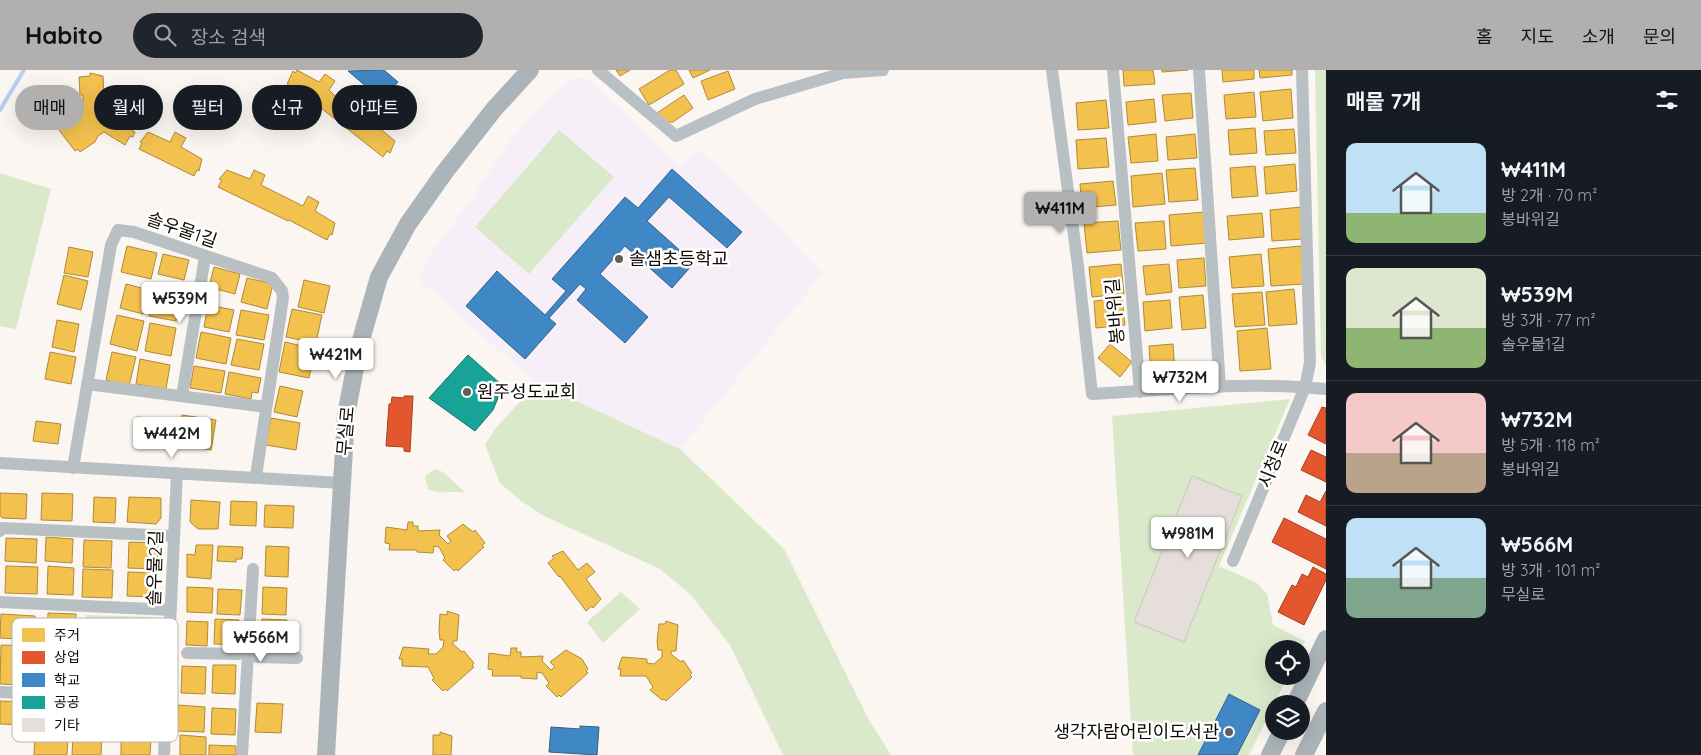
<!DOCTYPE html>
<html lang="ko">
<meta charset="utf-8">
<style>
:root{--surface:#171b24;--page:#20242c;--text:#f1f3f6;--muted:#9ea1a6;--line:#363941;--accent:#b1b0ae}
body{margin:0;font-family:Quicksand,"Noto Sans KR",sans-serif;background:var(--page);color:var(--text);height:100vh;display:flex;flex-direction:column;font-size:19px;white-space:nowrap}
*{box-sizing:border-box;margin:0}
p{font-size:16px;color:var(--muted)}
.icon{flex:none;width:28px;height:28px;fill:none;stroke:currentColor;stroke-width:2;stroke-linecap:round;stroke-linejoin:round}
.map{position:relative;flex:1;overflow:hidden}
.side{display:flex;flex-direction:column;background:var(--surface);width:375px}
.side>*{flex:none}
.hud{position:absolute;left:15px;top:15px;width:475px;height:45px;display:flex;gap:10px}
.buttons{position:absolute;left:1265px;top:570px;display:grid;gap:10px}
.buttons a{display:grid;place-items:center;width:45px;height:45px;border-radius:50%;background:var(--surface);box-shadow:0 5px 20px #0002;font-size:25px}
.price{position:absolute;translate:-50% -42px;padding:0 11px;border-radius:5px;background:#fff;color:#222;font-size:16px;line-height:32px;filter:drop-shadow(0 1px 2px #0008)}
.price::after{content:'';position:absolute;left:50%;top:30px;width:15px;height:11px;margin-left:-8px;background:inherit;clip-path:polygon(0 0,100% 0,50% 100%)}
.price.current{background:var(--accent);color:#111}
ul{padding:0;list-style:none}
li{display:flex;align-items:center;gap:15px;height:125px;padding:0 20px}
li+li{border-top:1px solid var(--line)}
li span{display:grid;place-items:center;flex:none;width:140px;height:100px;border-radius:10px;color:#555}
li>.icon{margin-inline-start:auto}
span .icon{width:60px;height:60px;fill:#fffc;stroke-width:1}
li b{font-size:21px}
h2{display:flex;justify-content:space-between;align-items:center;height:60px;padding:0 20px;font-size:21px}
.chip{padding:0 18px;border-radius:22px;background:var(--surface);box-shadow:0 5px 20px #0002;font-size:18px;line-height:45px}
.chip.current{background:var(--accent);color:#111}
header{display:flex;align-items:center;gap:30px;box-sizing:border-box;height:70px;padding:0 25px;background:var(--accent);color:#111}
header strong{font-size:24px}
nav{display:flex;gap:28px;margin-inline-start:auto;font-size:18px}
.search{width:350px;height:45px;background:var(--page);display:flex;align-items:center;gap:12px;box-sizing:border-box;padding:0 18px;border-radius:28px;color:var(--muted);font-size:19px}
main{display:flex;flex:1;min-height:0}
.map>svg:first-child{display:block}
.education{fill:#f7eff8}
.green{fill:#d9e9ca}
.homes{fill:#f2c14e;stroke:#ae8a38}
.shops{fill:#e4572e;stroke:#a54021}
.schools{fill:#3f88c5;stroke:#31628b}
.public{fill:#17a398;stroke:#15756c}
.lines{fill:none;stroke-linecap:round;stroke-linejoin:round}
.stream{stroke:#b4cff2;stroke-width:4}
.building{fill:#e6deda;stroke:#ccc3c1}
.street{stroke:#b8c0c3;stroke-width:12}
.secondary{stroke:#abb5b9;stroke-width:18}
.poi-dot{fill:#635d57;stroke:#fff;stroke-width:2}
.labels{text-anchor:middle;stroke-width:5;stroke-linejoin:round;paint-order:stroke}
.street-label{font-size:18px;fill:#110a04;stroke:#fff}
.poi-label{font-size:18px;fill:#110a04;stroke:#fff;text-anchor:start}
.key{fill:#fff;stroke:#b8b6b4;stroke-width:1}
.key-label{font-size:14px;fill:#110a04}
</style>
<header>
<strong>Habito</strong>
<div class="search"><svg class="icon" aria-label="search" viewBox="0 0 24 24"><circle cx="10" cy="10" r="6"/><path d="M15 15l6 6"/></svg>장소 검색</div>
<nav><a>홈</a><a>지도</a><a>소개</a><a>문의</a></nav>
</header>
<main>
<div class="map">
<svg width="1326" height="685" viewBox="0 0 1326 685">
<rect width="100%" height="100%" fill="#fbf6f1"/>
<path class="education" d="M574,8H587L681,96L697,79L722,100L823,203L680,379L533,311L418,209L436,176L470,132L506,76L548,28Z"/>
<path class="green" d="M1315,0H1326V295L1321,287Z
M559,60L614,107L529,204L475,157Z
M0,103L51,119L16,259L0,256Z
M533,311L680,379L784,479L869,650L891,685H783L730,575L691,525L660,499L544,446L521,431L500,413L485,375L495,359L536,314Z
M1290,329L1219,496L1257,513L1267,524L1273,555L1305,571L1301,579H1274V606H1288L1249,685H1133L1112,346Z
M435,399L443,402L466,423C454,420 438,425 428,419L425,406Z
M621,522L640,539L603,573L587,552Z
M86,545L155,547L159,551L156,612L152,617L84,615Z"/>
<path class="homes" d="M297,0L319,12L325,4L335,11L329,20L339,30L367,49L373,40L383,48L377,56L395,71L390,83L387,81L383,87L302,23L287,14L293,1L295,3Z
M616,0H630L620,6Z
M670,0H676L684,14L649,35L639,19Z
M689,0H710L693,8Z
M1123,0H1153L1155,14L1124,16Z
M1162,0H1188L1162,2Z
M1222,0H1254V9L1223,12Z
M1259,0H1292V5L1260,8Z
M728,1L735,19L708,30L701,11Z
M90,3L103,6L104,27L103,34H98L103,46L107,48L109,44L116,45L135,54L132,61L135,62L133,67L130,66L125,75L104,62L98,66L95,72L80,82L78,79L75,81L59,60L55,45L71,36L83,32V25H80L79,7L90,6Z
M1291,19L1293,48L1263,51L1260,22Z
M1254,22L1256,47L1226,49L1224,25Z
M1191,23L1193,48L1165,51L1162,25Z
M684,25L693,38L673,52H662L657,43Z
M1154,29L1156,52L1128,55L1126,32Z
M1106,30L1109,58L1078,60L1076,33Z
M1255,58L1257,83L1230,85L1228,60Z
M1294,59L1296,83L1266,85L1264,61Z
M148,62L170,72L175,62L186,68L181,77L202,89L199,101L197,100L194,106L139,79L142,73L140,72Z
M1156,64L1158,91L1131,93L1128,67Z
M1195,64L1197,88L1168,90L1166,67Z
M1106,68L1109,97L1078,99L1076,70Z
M1295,94L1297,121L1266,124L1264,97Z
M1255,96L1258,126L1232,128L1230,98Z
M1195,98L1198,130L1169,132L1166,100Z
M227,100L250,109L254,100L265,105L261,115L303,136L308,126L319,132L315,141L335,153L332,165L330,164L327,170L289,150L288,151L218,117L222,110L219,109Z
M1162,103L1165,134L1133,137L1131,106Z
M1113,111L1116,135L1082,138L1080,114Z
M1301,137L1303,169L1272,171L1270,140Z
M1205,142L1208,173L1171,176L1169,145Z
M1262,143L1264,167L1229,170L1227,146Z
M1118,151L1121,180L1087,183L1084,153Z
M1164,151L1166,179L1138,181L1135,153Z
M127,176L157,183L151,209L121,202Z
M1301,176L1304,214L1271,216L1268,179Z
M69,177L93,182L88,207L64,203Z
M163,184L189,190L184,210L158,204Z
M1261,184L1264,216L1232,218L1229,187Z
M1204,188L1206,216L1179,218L1177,190Z
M1121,194L1124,224L1092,227L1089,197Z
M1169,194L1172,222L1146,225L1143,196Z
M214,197L240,204L235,224L209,217Z
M64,205L88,211L81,240L57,234Z
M247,208L273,214L267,239L241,232Z
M304,210L330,216L324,243L298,237Z
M126,214L149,220L143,244L120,238Z
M154,219L181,224L176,251L149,246Z
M1294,219L1297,254L1269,256L1266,222Z
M1262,222L1265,255L1235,257L1232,224Z
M1203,225L1206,258L1182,260L1179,227Z
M1122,228L1125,255L1096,258L1094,231Z
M1170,230L1172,258L1145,261L1143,232Z
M208,235L234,240L229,262L204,257Z
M292,239L322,245L316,273L286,267Z
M241,240L269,245L264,270L236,265Z
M117,245L144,251L137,281L110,274Z
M57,250L79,254L74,282L52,277Z
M150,253L176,258L171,286L145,281Z
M1267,258L1271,299L1240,301L1237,261Z
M201,262L231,268L226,294L196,288Z
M237,269L264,274L259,300L231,295Z
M285,272L315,279L309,308L279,302Z
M1110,274L1132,292L1120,307L1098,288Z
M1173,274L1175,302L1151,304L1149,276Z
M50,282L76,287L71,314L45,309Z
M112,282L136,287L129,316L106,310Z
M140,289L170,295L166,319L136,314Z
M194,296L225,301L221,323L190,318Z
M229,302L261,308L258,323L252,322L251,329L225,324Z
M280,316L303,321L297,347L274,342Z
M182,345L216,350L211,380L177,374Z
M137,347L173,350L171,378L135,376Z
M271,348L300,353L296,380L266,375Z
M36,351L61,354L58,374L33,371Z
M0,423L27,424L26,449L2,448L0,445Z
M42,423L73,424L72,451L41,450Z
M94,427L116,428L115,453L93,452Z
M129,427L161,428V448L156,454L127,452Z
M191,430L220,432L218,459H198L190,452Z
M231,431L257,432L256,456L230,455Z
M265,435L294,436L293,458L264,457Z
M408,452H413V456H418V461L440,460L439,465L448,474L451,471L447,466L463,454L473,462L475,460L485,473L482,475L484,477L458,501L456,499L454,501L443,490L445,488L439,477L434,476L433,483L417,482V480H389L390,474L385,473L386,457L407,460Z
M46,467L73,469L72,493L45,491Z
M6,468L37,469L36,493L5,491Z
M84,470L112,471L111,498L83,497Z
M129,472L158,473L157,499L128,498Z
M196,475H213L211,509L187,507V484L195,485Z
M218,476L243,477L242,489H236V492L217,491Z
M266,476L289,477L288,507L265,506Z
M563,481L578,500L587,493L595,502L586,509L601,529L593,538L592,536L586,541L560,506L559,507L548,493L554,488L552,486Z
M6,496L38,497L37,524L5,523Z
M48,496L74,498L73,525L47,524Z
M83,499L113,500L112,528L82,527Z
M128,502L158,503L157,521L151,527L127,526Z
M187,517L213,518L212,543L187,542Z
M263,517L287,518L286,545L262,544Z
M218,519L242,520L240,545L217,544Z
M447,541L459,545L457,571H453V574L462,582L464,581L474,593L472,595L474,597L447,621L445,619L443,621L432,610L434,608L428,597L402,596V589H399L403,577L429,579L428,584H436L443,577L444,570H440L439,561L440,544L447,545Z
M48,543L76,544L75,573L47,571Z
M1,544L35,546L34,570L0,568Z
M215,549L239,550L238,575L214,574Z
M262,549L287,550L286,580L261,579Z
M187,551L208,552L207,576L186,575Z
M666,551L678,555L676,581H671V584L681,592L683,590L692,603L690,605L692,607L666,631L664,629L662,630L650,620L653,617L646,606H620L621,599H618L622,587L647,589V593L654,594L662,587V580H658L657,571L659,554H665Z
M1,575L31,576L30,598H24L23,615L0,614Z
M511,578H517L516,582H521V587L543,586L542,591L551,600L555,597L550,592L566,580L582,589L588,599L586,601L588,603L561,627L559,625L557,627L546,616L549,613L542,603L537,602V609L521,608V606H492L493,600L488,599L489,583L510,586Z
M213,595H236L235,624L212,623Z
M182,596L206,597L205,624L181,623Z
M0,631L28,632L27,655L0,654Z
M257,633L283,634L281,663L255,662Z
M178,635L205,637L204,662L177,661Z
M212,638L236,639L235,665L211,664Z
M35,662L68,663L67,685H34Z
M440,662L452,666L451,685H433V665H440Z
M73,664L102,665L101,685H72Z
M180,665L206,667V685H180Z
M121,666L151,668L150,685H121Z
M209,675L236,676V685H209Z"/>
<path class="shops" d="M404,326H413L410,382L404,381V377L386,376L389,334H391L392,327L404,328Z
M1322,337L1326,338V374L1308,365Z
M1311,380L1326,387V412L1301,400Z
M1326,421V456L1298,442L1306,425L1320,432Z
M1284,448L1326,469V499L1272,472Z
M1313,497L1326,504V510L1304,555L1278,542L1292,515L1296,517L1302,504L1308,507Z"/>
<path class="schools" d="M384,0L398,12L382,30L348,1Z
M672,99L742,162L727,178L669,127L647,151L694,193L672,218L625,176L600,204L648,247L625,273L577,230L586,219L580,214L549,248L556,254L525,289L466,236L497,201L545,245L566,221L552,209L625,127L638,138Z
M1229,624L1260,640L1237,685H1198Z
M580,656L599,657L597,685L549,682L551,657L580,659Z"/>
<path class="public" d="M468,285L503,316L493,340L475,361L429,328Z"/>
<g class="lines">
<path class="stream" d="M0,40L24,0"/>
</g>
<path class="building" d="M1192,406L1242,426L1184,572L1134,552Z"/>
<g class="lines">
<path class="street" d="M598,0L676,66L755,29L843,3L883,0
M1052,0L1078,196L1092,324C1169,320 1249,311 1326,319
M1113,0L1140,322
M1199,0L1220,317
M87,314L266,337
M182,326L205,187
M0,393L342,413
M73,398L111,175L118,160L134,162L272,208L282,221L283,228L256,406
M0,461L2,458L174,466
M1233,491L1305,317L1310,293L1302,0
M0,532L171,540
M187,583L239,584
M257,587L297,588
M0,622L167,629
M164,685L177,403
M242,685L253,499"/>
<path class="secondary" d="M1295,634L1326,569
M326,685L346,345L359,277L379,207L408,154L444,103L495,38L530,0
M1270,685L1282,661
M1304,685L1326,641"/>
</g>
<g class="poi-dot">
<circle cx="619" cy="189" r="5"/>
<circle cx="467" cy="322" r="5"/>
<circle cx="1229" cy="662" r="5"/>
</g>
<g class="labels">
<g class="street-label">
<text transform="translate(182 160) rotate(19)" y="6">솔우물1길</text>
<text transform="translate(1115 241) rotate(-95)" y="6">봉바위길</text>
<text transform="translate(346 361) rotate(-85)" y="6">무실로</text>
<text transform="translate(1273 394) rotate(-68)" y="6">시청로</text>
<text transform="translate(155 498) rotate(-88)" y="6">솔우물2길</text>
</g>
<g class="poi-label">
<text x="629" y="195">솔샘초등학교</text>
<text x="477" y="328">원주성도교회</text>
<text x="1219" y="668" text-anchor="end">생각자람어린이도서관</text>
</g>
</g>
<rect x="12" y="548" width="166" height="124" rx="8" class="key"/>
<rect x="22" y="558" width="23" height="14" fill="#f2c14e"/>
<rect x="22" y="581" width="23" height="13" fill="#e4572e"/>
<rect x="22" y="603" width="23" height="14" fill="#3f88c5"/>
<rect x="22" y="626" width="23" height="13" fill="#17a398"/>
<rect x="22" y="648" width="23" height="14" fill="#e6deda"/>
<g class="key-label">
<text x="54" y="570">주거</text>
<text x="54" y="592">상업</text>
<text x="54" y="615">학교</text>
<text x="54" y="637">공공</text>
<text x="54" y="660">기타</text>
</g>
</svg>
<div class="buttons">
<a><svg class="icon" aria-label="locate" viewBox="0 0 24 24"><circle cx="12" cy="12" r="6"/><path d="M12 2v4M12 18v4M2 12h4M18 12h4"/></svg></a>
<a><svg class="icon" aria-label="layers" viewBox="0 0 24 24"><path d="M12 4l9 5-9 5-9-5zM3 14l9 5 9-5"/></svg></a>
</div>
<b class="price current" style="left:1060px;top:164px">₩411M</b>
<b class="price" style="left:180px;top:254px">₩539M</b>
<b class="price" style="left:336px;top:310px">₩421M</b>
<b class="price" style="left:1180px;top:333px">₩732M</b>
<b class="price" style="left:172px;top:389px">₩442M</b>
<b class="price" style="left:1188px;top:489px">₩981M</b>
<b class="price" style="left:261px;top:593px">₩566M</b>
<div class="hud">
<a class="chip current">매매</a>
<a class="chip">월세</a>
<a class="chip">필터</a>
<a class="chip">신규</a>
<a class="chip">아파트</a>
</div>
</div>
<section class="side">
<h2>매물 7개<svg class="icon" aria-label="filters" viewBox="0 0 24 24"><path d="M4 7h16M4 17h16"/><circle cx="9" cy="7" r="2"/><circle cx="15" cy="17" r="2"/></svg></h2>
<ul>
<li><span style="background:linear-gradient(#bfe0f5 70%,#8fb573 0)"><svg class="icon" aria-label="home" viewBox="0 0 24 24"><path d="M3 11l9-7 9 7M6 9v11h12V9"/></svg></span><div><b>₩411M</b><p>방 2개 · 70 m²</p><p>봉바위길</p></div></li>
<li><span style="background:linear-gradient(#dfe7d0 60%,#8fb573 0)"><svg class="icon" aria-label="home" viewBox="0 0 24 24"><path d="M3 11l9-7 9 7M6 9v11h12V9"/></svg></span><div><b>₩539M</b><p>방 3개 · 77 m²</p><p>솔우물1길</p></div></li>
<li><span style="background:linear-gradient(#f6c9c9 60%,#b9a48a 0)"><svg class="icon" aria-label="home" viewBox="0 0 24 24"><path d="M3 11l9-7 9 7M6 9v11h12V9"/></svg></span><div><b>₩732M</b><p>방 5개 · 118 m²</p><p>봉바위길</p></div></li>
<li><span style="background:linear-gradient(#bfe0f5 60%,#7fa58c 0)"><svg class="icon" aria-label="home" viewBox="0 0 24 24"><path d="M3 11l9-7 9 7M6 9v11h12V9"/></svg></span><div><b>₩566M</b><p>방 3개 · 101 m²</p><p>무실로</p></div></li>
</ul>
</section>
</main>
